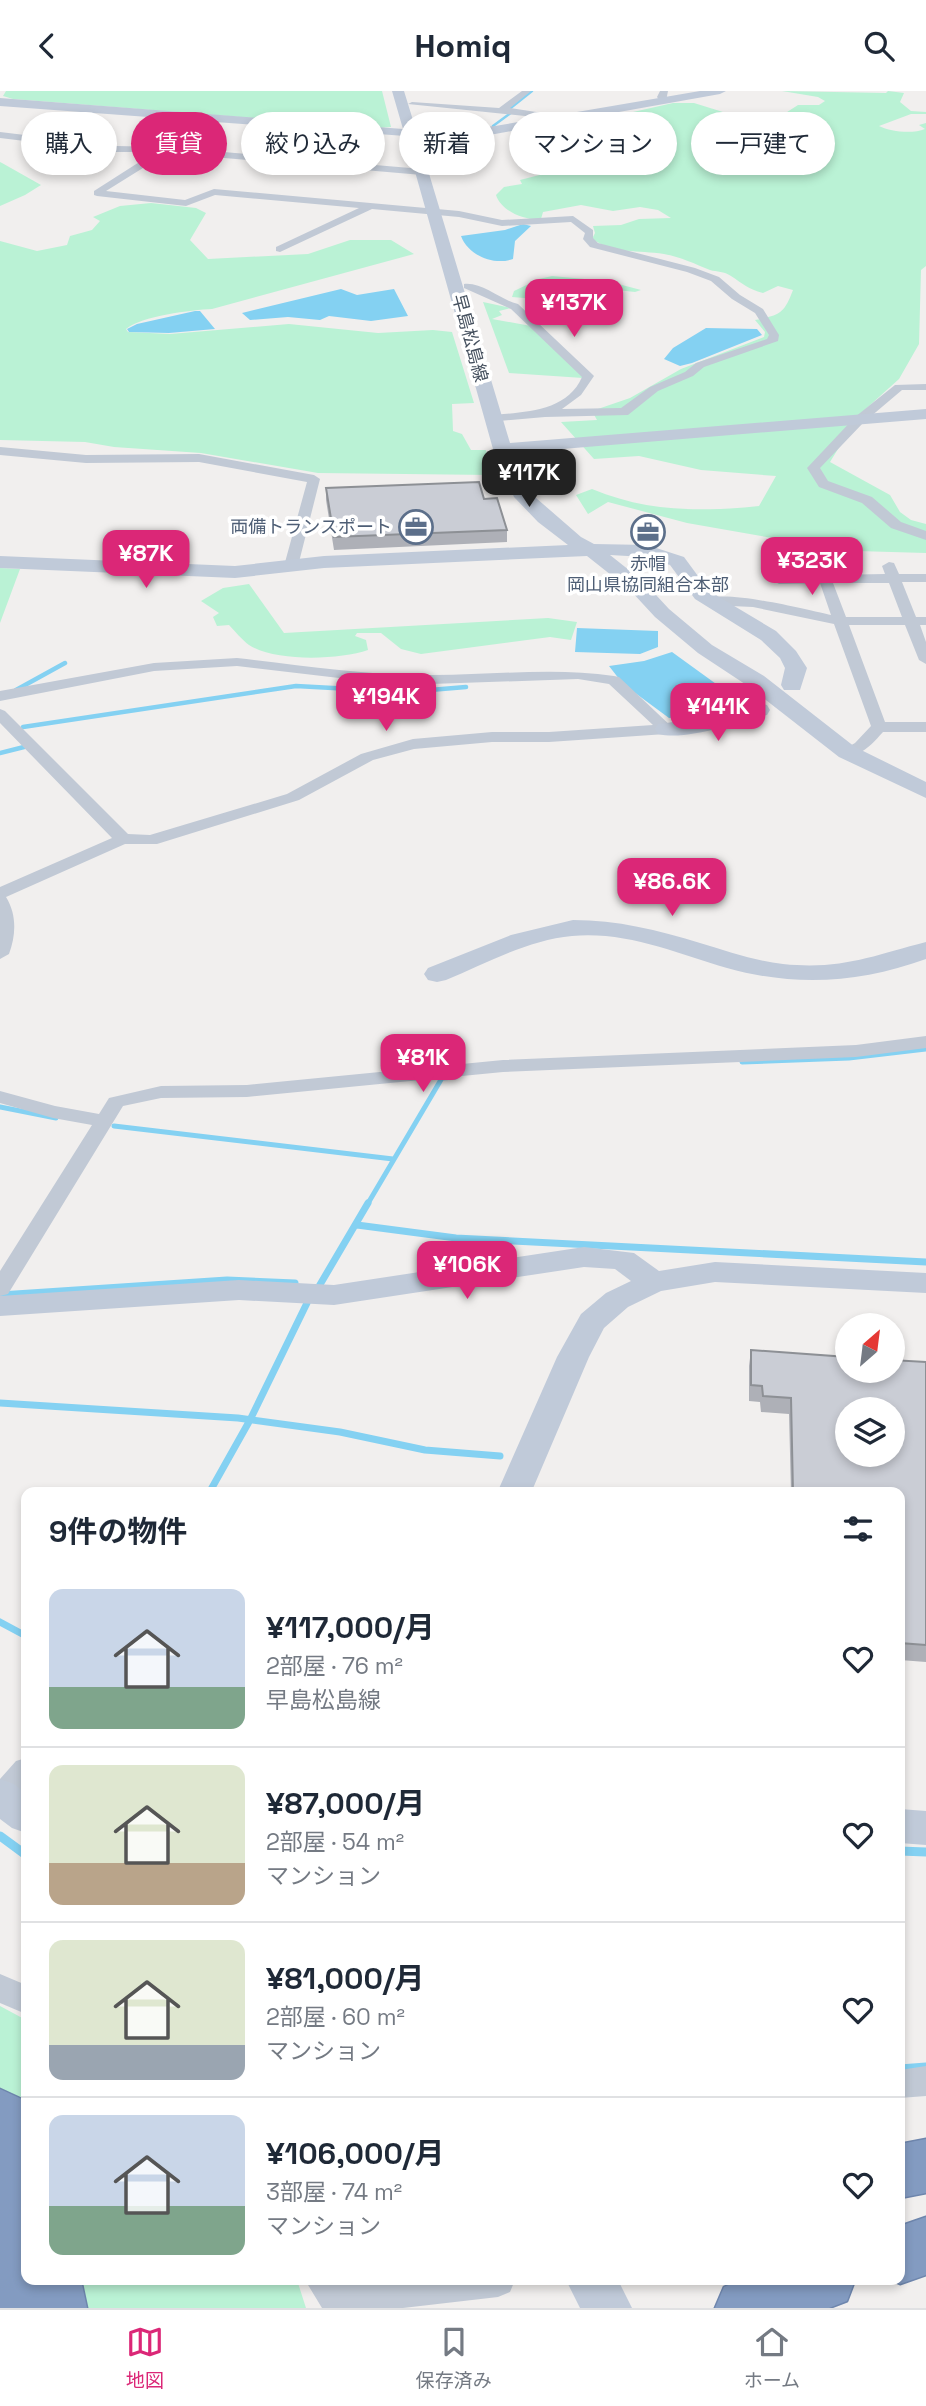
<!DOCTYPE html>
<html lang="ja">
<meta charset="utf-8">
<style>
:root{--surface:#fff;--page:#f2f2f3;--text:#1f2937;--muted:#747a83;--line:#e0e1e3;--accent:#db2777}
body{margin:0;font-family:"Space Grotesk","Noto Sans JP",sans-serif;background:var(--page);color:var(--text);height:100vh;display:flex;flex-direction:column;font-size:26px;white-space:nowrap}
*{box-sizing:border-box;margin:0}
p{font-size:23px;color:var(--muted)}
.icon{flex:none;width:38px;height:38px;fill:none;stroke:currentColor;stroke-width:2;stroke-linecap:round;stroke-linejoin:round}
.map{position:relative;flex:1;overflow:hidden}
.side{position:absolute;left:21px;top:1396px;width:884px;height:798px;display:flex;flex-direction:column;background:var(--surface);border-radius:14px;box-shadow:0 4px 10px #0003}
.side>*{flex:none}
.hud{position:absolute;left:21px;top:21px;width:886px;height:63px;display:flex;gap:14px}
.needle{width:46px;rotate:28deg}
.controls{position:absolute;left:835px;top:1222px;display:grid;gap:14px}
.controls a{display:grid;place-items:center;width:70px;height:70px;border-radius:50%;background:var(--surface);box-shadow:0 4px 10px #0003;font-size:35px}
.price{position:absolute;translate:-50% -60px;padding:0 16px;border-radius:14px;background:var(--accent);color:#fff;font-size:23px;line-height:46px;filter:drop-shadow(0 2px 4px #0008)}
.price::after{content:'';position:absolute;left:50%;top:42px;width:21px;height:16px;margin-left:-10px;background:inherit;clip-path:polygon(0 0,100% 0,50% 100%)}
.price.on{background:#222;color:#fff}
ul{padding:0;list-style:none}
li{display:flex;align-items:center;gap:21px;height:175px;padding:0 28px}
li+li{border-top:2px solid var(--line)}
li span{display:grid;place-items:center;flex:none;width:196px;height:140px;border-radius:14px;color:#555}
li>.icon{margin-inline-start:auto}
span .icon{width:84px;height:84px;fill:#fffc;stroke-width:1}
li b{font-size:30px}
h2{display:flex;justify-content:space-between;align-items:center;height:84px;padding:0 28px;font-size:30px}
.chip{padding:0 24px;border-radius:32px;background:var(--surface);box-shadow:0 4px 10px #0003;font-size:24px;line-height:63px}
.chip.on{background:var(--accent);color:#fff}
header{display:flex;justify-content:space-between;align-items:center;height:91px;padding:0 28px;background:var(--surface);font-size:32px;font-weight:700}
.tabs{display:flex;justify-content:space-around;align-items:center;height:98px;border-top:2px solid var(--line);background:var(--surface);font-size:19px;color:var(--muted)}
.tabs a{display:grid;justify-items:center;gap:4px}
.tabs .on{color:var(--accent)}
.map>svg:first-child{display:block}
.green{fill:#baf2d5}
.water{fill:#84d1f2}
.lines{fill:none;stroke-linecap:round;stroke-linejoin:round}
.stream-far4{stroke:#84d1f2;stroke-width:2.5}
.stream-far3{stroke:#84d1f2;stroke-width:4.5}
.stream-far2{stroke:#84d1f2;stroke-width:5}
.stream-far1{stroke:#84d1f2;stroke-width:7}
.stream{stroke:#84d1f2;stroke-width:9}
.highway-casing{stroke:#6e86ad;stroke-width:3}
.street{fill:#c1c9d5;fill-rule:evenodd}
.secondary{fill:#c0cad9;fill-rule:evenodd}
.highway{fill:#839bc1;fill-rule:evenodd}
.wall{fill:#aeb0b7}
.building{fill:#cacdd5;stroke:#8d9095;stroke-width:2;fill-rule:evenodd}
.labels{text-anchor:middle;stroke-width:7;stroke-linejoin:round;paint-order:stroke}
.far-street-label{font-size:18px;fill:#45505e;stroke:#fff}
.far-service-label{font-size:18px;fill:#4e5e75;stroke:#fff;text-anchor:end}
</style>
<header><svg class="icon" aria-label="back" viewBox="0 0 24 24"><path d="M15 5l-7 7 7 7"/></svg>Homiq<svg class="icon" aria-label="search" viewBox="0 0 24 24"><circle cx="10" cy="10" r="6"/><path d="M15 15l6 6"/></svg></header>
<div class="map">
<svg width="926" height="2217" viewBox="0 0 926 2217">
<rect width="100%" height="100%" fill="#f1efee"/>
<path class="green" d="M6,0H382L391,36L378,37L13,8L3,5Z
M782,0L886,2L888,0L904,2L900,11L911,20L926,21V23H911L879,35C891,41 913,43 925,38L919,34L926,32V175L921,179L919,253L899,288L859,324L830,371L890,404L900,421L911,429L926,433V462L787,458L784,449L687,432L608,411L588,423L576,404L592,398C647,421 701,421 759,415L776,385L701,379L639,365L594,368L561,331L597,329L592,320L630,307L681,278L764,246L765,241L755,229C780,224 784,223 793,199L778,195L763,202C748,198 743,193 731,185C724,180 717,181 710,179C695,173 681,166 664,163C638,159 614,163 592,148L595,142L593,135L621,134L639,128L671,127L658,119L640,116L613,120L581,114L543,121L541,128C525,130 501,120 496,104L504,96L522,93L520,89L555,80L563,81L566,76L565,62L552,56L557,54L581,55L550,42L548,40L551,38L531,34L562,28H602L673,12H694L723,21L769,25L784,23L798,14H819L825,10L818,6Z
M0,71L2,72L41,94L25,104L0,115Z
M151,112L196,117L206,122L190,149L208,168L308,163L350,149H391L414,163L212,218C192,219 141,225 126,238L128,241L170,243L289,233L378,242L433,239L452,241L474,312L452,313L453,340L462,343L471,359H486L492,384L318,382L201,362L114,356L85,351L0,349V150L37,160L67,154L70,145L92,139L100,130L93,126L120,115Z
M552,185L607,190L641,199L635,201L562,193L564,189L546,188L556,192L564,201L536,208L512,206L514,200L539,188Z
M483,211L511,217L499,220L502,224L492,228L531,235L584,284L583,287L509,282Z
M0,477L20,478L0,532Z
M249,493L284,542L548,527L577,531L571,549L550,546L421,563L401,558L381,542H357L355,545L366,549L368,559C339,569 275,571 249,554C242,549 235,540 229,534L217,535L213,526L219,522L201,510L223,497Z
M0,1915L26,1929V2016L0,1999Z
M76,2189H297L306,2217H84Z"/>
<path class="water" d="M523,133L531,135L515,150L513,168C493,175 468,164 461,145L505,139Z
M341,198L357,204L394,198L408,225L371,230L329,225L320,229L288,226L250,229L242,222Z
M195,220H200L215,238L169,242L129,241L127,238L137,233Z
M706,237L757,238L762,244L692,272L680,275L664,268L673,257Z
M577,537L658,540V556L640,563L575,561Z
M672,561L730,603L740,606L700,623L669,627L623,593L609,575L644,570Z"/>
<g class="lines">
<path class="stream-far4" d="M507,20L532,0
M493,35L512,21"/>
<path class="stream-far3" d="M16,599L65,572
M23,636L296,595L406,601L466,596
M0,662L24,656"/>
<path class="stream-far2" d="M742,971L849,967L926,958
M0,1016L56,1027
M114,1035L393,1068
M367,1114L442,987L455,986"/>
<path class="stream-far1" d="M357,1134L456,1147L926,1171
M318,1197L368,1112
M0,1204L227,1189L295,1192
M0,1312L238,1327L340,1341L425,1359L500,1365
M209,1402L250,1329L307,1212
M0,1531L26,1545"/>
<path class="stream" d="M0,1745L26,1764
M900,1760L926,1761
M900,1978L926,1976"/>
<g class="highway-casing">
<path id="highway" d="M0,1998L26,2010V2189H81L87,2217H0Z
M926,2048V2102L900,2107V2053Z
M926,2126V2184L900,2193L891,2189H900V2135Z
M740,2189H855L847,2210L829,2217H715L724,2196Z"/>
</g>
<path class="street" d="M522,0H531L510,17L569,26L565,29L408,13L412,11L499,17Z
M660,0H668L666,10H660L657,6Z
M220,25L227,27L176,57L422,78L427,81L422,84L167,62L106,100L185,109L214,98L459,120L502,129L573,125L593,139V147L598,152L695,177L719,186L740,204L763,218L779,244L778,250L704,276L693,285L658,300L628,324L545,326L488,331V325L492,324C524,321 567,321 582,286L511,218L464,197V193C483,191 500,209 518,213L592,283L594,285L581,304L562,318L621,317L650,296L685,281L696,272L767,248L769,244L755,222L732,208L711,190L687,181L590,156L583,148L585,142L571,131L502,135L459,126L372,118L280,161L276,160V156L359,117L215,104L186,115L97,105L94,104V100L155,61H116L0,47V41L116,55L164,56Z
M926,293V299H902L863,332L820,377L828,390L872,406L901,431L926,440V449L891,437L862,412L819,396L807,377L855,326L895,294Z
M0,356L86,364L199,363L314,384L320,388L298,475L291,479L284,475L307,391L199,371L86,372L0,364Z
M816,464L821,465L830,484L885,483L882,475L889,471L894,472L899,483H926V491H902L916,526H926V534H920L926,551V573L919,569L905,534H849L885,631H926V641H883C872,653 860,668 841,664L839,661L855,652L871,635L834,533L753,516L709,514L702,510C718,496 808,519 831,524L820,492L779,493L772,489L769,475L776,471L783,475L785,485L816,484L809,468ZM833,492H889L902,526H846Z
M237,567C302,574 368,585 433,584C494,584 554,576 614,585L619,586L674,638L666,643L549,651H492L414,658L373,669L299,709L157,753H125L6,806C17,824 16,844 9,863L0,868V796L112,747L0,632V618L5,620L128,743L150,744L287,703L361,663L413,648L492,641H549L653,634L609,593L578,588L431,593L356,589L237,575L154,580L0,610V600L154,572Z
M926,945V957L856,966L503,981L247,1006L161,1007L123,1015L8,1203L0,1205V1180L92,1034L53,1027L0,1012V1000L55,1015L99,1023L109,1007L161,995L247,994L503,969L856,954Z
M26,1667V1697L11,1714L0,1717V1688L16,1670Z
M0,1883L26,1894V1923L0,1912Z
M926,1975V2005L900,2007V1979Z
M305,2189H515L510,2201L498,2206L403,2217H322Z"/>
<path class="secondary" d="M392,0H404L416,39L438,40L495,35L700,0H726L720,3L495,43L438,48L418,46L510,352L926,318V328L514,362L528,400L581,446L594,453L647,454L684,466L709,500L776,540L796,560L807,577L800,599H784L781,594L785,577L780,567L761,549L695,508L670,474L645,466L610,464L644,491L669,518L712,554L764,585L855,656L926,691V707L839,666L748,595L698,562L655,526L630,499L587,465L324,477L235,487L0,477V465L235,475L324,465L568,454L538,431L514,406L493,358L405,45L0,15V7L403,38Z
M759,612L767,614L770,619L767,624C737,631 688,650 658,643L655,638L658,633L705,627Z
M573,829C617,829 658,839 700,852C727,860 755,870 783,873C841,879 872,865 926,851V868C860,892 795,896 727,877C676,862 626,840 572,845C528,849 487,872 446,889L437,891L428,889L424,883L428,877L511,844Z
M584,1156L634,1162L659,1180L715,1171L926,1182V1202L715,1191L661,1200L628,1216L604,1237L589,1266L531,1402H497L557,1266L581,1223L606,1202L631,1190L615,1178L584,1176L334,1214L239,1209L0,1225V1205L239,1189L334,1194Z
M0,1688L14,1693L26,1703V1742L12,1737L0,1728Z
M900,1718L926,1720V1754L900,1752Z
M566,2189H618L632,2217H580Z"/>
<use href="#highway" class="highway"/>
</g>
<path class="wall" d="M326,397L484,408L507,439V451L334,459L326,409Z
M751,1259L926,1271V1571L900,1569V1402H791L789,1323L761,1321L760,1311L749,1310V1275Z"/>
<path class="building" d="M479,391L484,408L497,407L507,439L334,446L326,397Z
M751,1259L847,1266V1279H892V1269L926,1271V1554L900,1552V1402H793L791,1307L763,1305L762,1295L751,1294ZM847,1318H892V1363H847Z"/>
<defs>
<g id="office-ring" transform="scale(1.75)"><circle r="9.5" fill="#fff" stroke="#5c6f8a" stroke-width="1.5"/><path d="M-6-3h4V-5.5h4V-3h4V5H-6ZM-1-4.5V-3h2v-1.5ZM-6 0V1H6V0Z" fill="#5c6f8a"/></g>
</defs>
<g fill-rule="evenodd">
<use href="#office-ring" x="416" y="436"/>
<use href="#office-ring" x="648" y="441"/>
</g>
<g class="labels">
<g class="far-street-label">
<text transform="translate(470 247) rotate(75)" y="6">早島松島線</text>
</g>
<g class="far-service-label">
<text x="392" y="442">両備トランスポート</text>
<text x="648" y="479" text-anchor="middle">赤帽<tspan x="648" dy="21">岡山県協同組合本部</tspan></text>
</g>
</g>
</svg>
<div class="controls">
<a><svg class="needle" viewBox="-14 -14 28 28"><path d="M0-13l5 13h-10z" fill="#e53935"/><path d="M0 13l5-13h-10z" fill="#747a83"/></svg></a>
<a><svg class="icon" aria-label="layers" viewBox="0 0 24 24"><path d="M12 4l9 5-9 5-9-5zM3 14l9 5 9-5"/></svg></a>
</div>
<b class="price" style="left:574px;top:248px">¥137K</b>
<b class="price on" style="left:529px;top:418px">¥117K</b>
<b class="price" style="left:146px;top:499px">¥87K</b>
<b class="price" style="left:812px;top:506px">¥323K</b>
<b class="price" style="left:386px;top:642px">¥194K</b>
<b class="price" style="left:718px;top:652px">¥141K</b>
<b class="price" style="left:672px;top:827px">¥86.6K</b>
<b class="price" style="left:423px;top:1003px">¥81K</b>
<b class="price" style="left:467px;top:1210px">¥106K</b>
<div class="hud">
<a class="chip">購入</a>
<a class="chip on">賃貸</a>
<a class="chip">絞り込み</a>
<a class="chip">新着</a>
<a class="chip">マンション</a>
<a class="chip">一戸建て</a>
</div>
<section class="side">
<h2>9件の物件<svg class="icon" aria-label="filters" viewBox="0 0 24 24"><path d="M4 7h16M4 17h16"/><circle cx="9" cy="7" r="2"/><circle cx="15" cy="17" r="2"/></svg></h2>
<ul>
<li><span style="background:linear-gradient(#c9d6e8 70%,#7fa58c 0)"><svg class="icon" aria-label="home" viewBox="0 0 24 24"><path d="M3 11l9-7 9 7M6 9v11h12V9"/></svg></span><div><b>¥117,000/月</b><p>2部屋 · 76 m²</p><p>早島松島線</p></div><svg class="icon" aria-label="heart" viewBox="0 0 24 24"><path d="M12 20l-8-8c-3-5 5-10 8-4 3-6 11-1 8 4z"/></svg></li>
<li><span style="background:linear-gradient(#dfe7d0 70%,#b9a48a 0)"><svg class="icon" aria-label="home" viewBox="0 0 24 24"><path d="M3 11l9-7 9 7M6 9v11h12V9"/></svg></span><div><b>¥87,000/月</b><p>2部屋 · 54 m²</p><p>マンション</p></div><svg class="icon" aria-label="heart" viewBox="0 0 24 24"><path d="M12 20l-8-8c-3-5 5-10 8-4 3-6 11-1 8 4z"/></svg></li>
<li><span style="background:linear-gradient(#dfe7d0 75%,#9aa5b1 0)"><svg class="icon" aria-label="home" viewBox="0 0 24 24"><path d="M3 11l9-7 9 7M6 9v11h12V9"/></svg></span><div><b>¥81,000/月</b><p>2部屋 · 60 m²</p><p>マンション</p></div><svg class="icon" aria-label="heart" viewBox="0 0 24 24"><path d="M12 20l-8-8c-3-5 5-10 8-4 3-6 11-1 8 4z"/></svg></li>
<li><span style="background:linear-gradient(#c9d6e8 65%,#7fa58c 0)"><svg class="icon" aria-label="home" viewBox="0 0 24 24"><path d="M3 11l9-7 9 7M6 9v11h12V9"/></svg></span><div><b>¥106,000/月</b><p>3部屋 · 74 m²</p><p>マンション</p></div><svg class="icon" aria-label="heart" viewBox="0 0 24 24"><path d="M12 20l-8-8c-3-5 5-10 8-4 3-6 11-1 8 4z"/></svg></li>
</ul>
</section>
</div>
<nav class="tabs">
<a class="on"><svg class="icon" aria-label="map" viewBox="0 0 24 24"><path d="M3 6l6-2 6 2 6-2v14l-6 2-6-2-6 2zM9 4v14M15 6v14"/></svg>地図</a>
<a><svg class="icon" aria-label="saved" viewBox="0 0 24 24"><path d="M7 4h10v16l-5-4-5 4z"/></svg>保存済み</a>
<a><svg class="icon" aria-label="home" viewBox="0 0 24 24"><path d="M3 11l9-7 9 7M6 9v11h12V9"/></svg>ホーム</a>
</nav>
